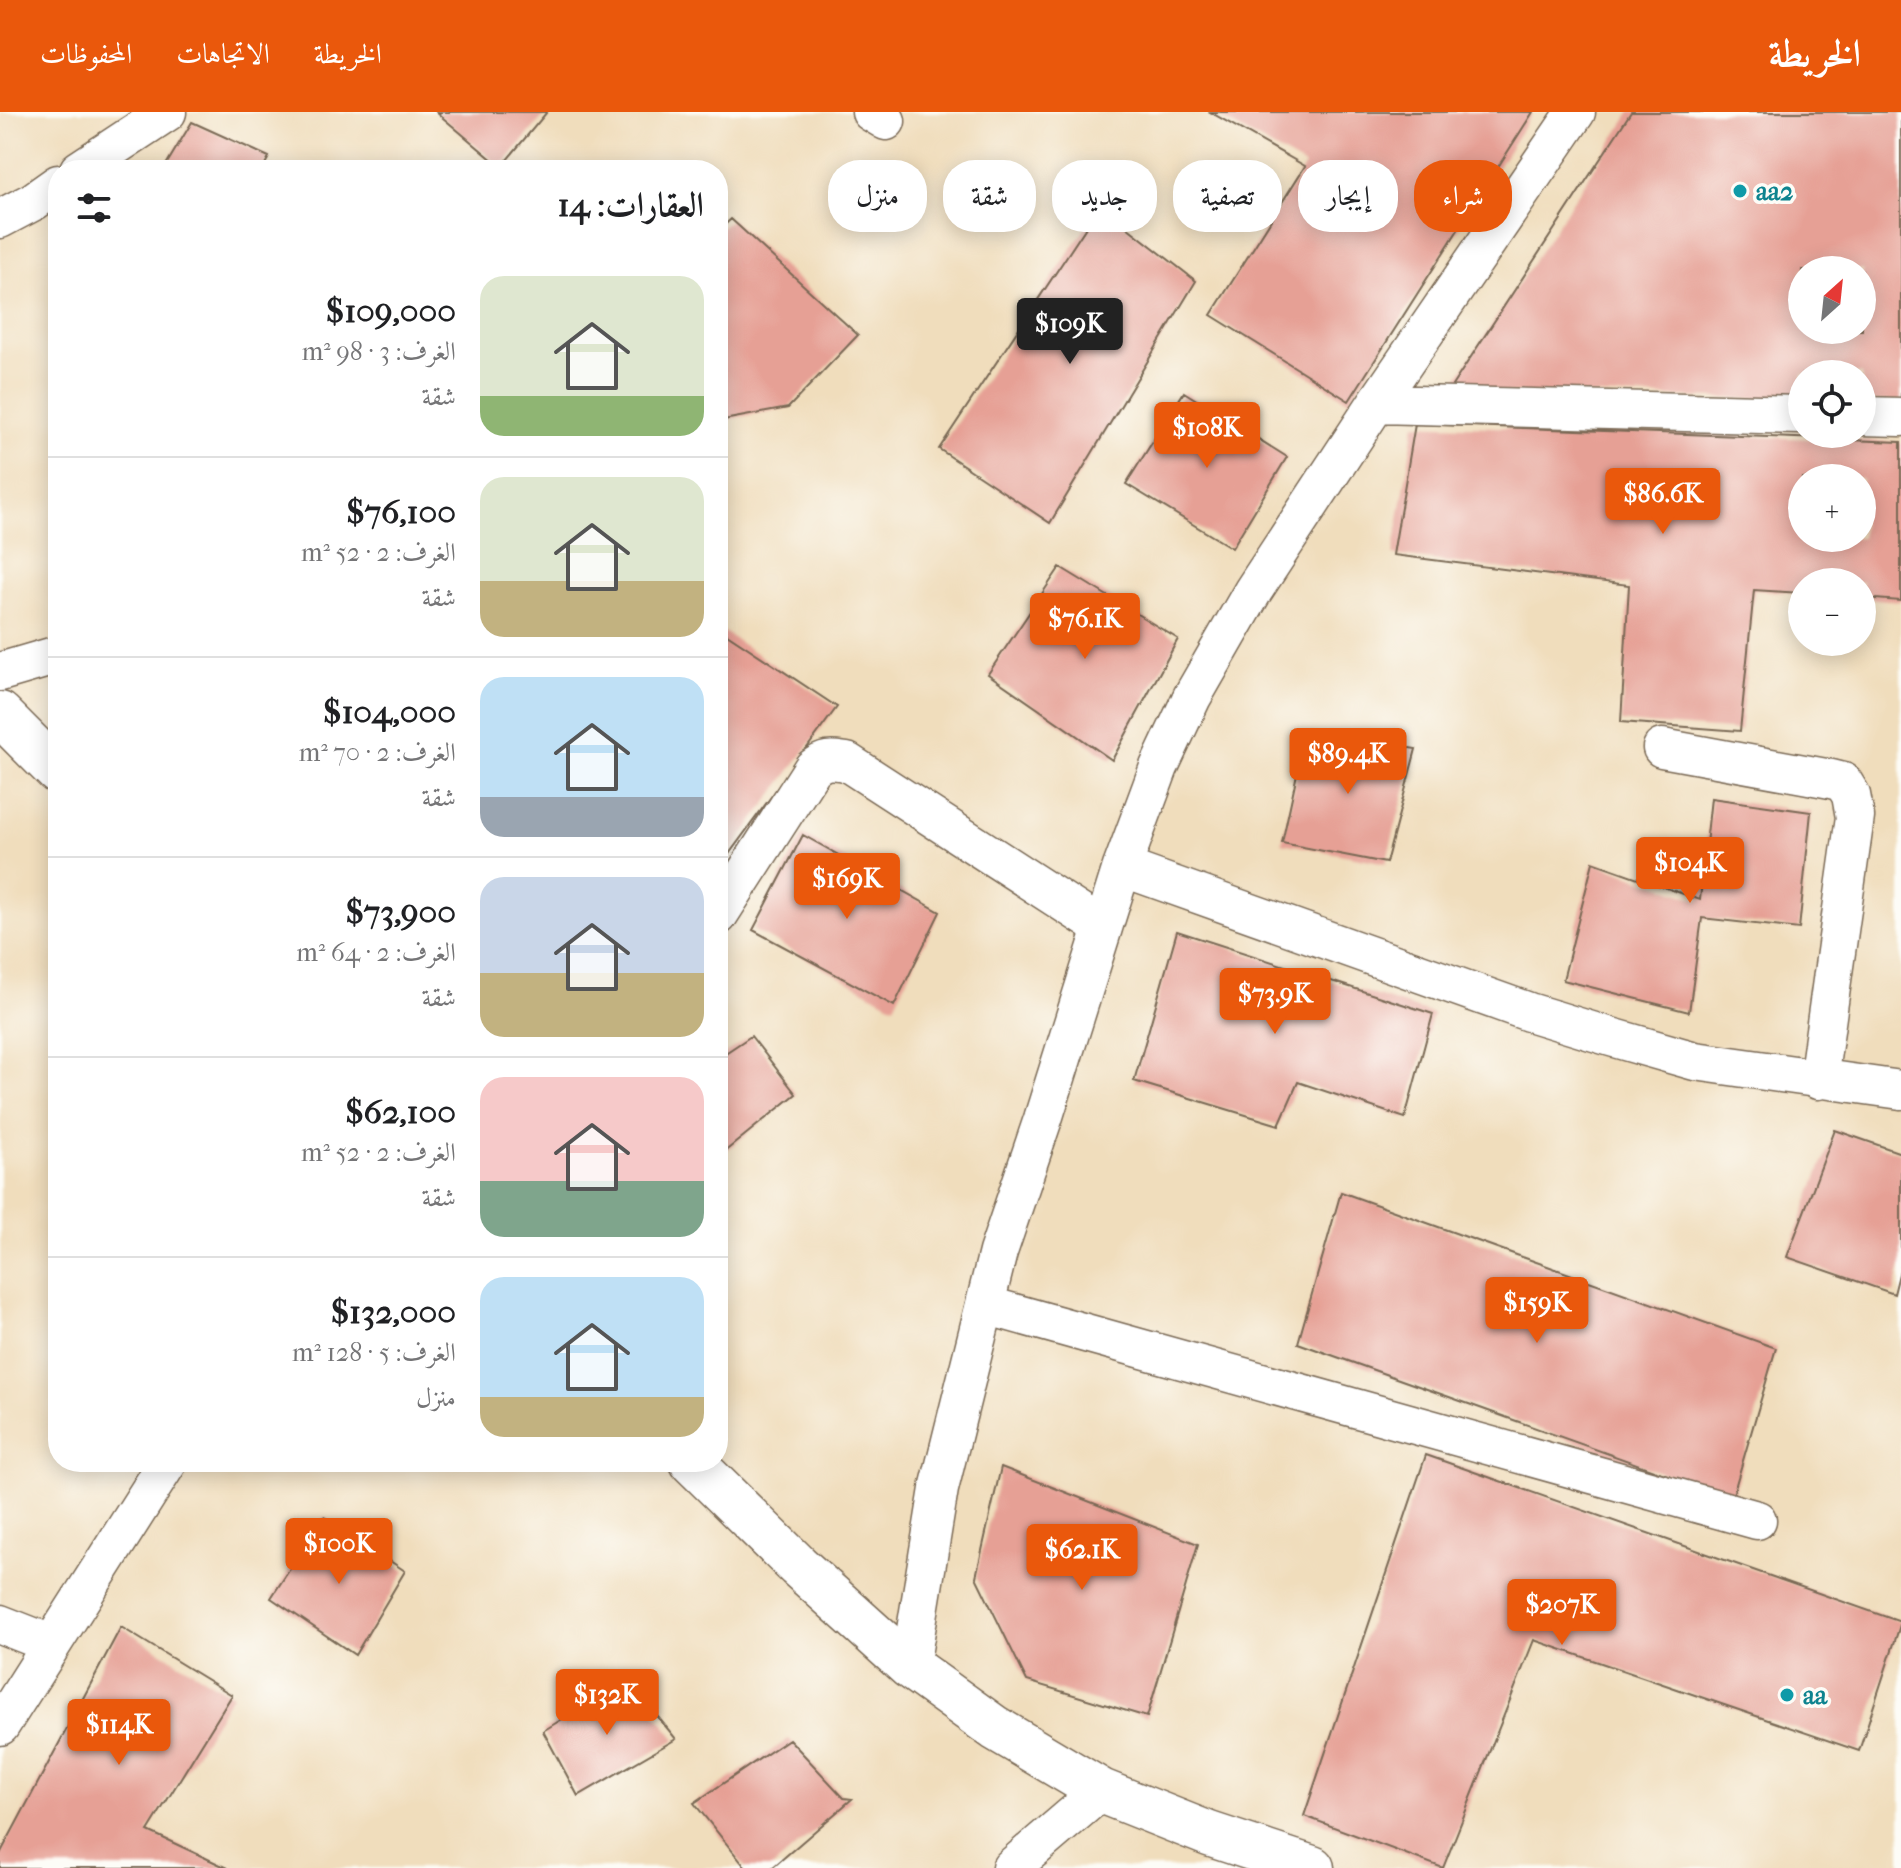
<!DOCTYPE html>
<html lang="ar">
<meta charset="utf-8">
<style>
:root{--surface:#fff;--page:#f2f2f2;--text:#202124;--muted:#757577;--line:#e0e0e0;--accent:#ea580c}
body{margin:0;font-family:"IM FELL French Canon",Amiri,serif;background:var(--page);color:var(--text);direction:rtl;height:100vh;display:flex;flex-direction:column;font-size:30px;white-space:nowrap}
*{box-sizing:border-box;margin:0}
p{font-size:26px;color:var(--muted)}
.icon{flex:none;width:44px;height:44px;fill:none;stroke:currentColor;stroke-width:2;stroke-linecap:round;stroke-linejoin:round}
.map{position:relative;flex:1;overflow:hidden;direction:ltr}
.details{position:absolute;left:48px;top:48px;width:680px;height:1312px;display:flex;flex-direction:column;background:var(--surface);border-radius:32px;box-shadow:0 4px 20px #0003;direction:rtl}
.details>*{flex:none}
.top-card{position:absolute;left:752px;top:48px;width:760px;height:72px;direction:rtl;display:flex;gap:16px}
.needle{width:52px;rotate:27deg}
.buttons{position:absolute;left:1788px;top:144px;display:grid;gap:16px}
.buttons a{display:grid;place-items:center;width:88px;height:88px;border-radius:50%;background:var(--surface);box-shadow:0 4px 20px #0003;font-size:40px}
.price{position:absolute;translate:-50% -68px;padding:0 18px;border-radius:8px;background:var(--accent);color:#fff;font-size:26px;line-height:52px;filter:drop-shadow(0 2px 4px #0008)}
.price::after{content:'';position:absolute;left:50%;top:48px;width:24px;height:18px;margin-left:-12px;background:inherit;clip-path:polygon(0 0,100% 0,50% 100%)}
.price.current{background:#222;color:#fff}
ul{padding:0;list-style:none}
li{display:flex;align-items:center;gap:24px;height:200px;padding:0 24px}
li+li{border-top:2px solid var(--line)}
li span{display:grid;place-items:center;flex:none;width:224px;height:160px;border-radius:24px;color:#555}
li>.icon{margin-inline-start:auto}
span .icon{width:96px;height:96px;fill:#fffc;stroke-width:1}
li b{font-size:34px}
h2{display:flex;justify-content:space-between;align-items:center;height:96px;padding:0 24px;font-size:34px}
.pill{padding:0 28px;border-radius:32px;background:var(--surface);box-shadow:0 4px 20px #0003;font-size:28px;line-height:72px}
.pill.current{background:var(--accent);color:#fff}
header{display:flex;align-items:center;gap:48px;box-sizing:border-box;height:112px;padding:0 40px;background:var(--accent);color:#fff}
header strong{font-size:38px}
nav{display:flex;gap:44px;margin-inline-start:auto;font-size:28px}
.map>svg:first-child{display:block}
.building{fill:#e6a095;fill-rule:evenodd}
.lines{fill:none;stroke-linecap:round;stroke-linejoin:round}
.street-casing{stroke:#7a6955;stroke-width:41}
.secondary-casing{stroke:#7a6955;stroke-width:47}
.street{stroke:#fff;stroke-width:38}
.secondary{stroke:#fff;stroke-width:44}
.culture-dot{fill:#0f9aa8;stroke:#fdfcf7;stroke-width:3}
.labels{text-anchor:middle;stroke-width:7;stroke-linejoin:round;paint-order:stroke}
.culture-label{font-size:26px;font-weight:bold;fill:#0d838f;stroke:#fdfcf7;text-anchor:start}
</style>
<header>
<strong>الخريطة</strong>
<nav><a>الخريطة</a><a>الاتجاهات</a><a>المحفوظات</a></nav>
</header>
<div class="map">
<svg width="1901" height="1756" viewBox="0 0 1901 1756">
<rect width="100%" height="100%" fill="#fdfcf7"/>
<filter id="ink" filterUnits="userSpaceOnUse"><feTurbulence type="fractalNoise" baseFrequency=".0125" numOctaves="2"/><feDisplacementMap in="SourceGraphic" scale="16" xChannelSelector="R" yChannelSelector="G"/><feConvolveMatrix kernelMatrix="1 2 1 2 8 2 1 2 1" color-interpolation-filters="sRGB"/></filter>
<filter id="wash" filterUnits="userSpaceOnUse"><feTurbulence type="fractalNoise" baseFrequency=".006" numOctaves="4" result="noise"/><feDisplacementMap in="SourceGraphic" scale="32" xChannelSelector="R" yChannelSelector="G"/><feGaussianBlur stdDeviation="1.8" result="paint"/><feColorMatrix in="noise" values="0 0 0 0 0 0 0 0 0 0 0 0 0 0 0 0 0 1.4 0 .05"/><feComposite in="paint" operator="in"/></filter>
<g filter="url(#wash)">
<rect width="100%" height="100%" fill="#f0ddbc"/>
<g id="blocks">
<path class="building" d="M436,0H547L501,55Z
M1210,0H1533L1349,289L1211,203L1305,54Z
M1631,0H1901V290L1862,289V262H1802V288L1448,280ZM1802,158H1862V218H1802Z
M192,10L269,45L262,58H163Z
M1100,94L1196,169L1050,411L939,337Z
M731,107L858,223L788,296L718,309V119Z
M1184,280L1287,345L1232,436L1126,372Z
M1415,312L1901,330V489L1862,486V470H1802V481L1754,478L1740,619L1621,610L1629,473L1393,443ZM1802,366H1862V426H1802Z
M1060,455L1178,527L1112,648L988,562Z
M718,516L837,595L718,757Z
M1306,620L1416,637L1386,751L1282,731Z
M1711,686L1811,700L1799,817L1702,806L1689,900L1563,868L1593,750L1700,788Z
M803,723L940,800L894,894L753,818Z
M1177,819L1433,902L1405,1006L1298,970L1279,1013L1134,969Z
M751,924L796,982L718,1045V946Z
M1835,1018L1901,1041V1154L1894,1182L1787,1145Z
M1341,1080L1776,1236L1732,1386L1298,1231Z
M1426,1343L1901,1510L1859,1639L1534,1528L1443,1756L1304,1704Z
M1001,1355L1198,1432L1147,1605L1027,1569L976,1465Z
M324,1405L405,1459L355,1543L271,1486Z
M121,1515L232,1583L148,1719L227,1756H0V1742Z
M627,1567L676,1627L578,1684L543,1619Z
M789,1627L844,1686L852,1687L772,1756H746L694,1691Z"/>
</g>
</g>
<g filter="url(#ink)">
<use href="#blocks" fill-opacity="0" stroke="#7a6955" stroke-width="2"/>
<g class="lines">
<g class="street-casing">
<path id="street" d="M871,0L886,9
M79,58L167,0
M0,107L34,89L58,72
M1376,292L1802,303
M1862,304L1901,305
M0,560L58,543
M1662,636L1831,667L1843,670L1851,683L1855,705L1818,968
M1122,755L1529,900L1611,925L1695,949L1901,978
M718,804L813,656C826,646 832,648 847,650L1103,816
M985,1193L1757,1408
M0,1512L51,1532
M910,1555L939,1377L998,1140L1043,1007L1122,755L1159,655L1192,585L1253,479L1376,292L1576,0
M0,1614L168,1350
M1011,1756L1101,1679"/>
</g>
<g class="secondary-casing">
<path id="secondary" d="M0,602L58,660
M692,1350L798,1454L910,1555L995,1616L1101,1679L1209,1722L1312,1756"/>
</g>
<use href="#street" class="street"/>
<use href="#secondary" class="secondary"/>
</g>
</g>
<g class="culture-dot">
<circle cx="1740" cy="79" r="8"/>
<circle cx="1787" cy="1583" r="8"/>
</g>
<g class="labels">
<g class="culture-label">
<text x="1756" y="88">aa2</text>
<text x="1803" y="1592">aa</text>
</g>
</g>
</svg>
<div class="buttons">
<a><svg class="needle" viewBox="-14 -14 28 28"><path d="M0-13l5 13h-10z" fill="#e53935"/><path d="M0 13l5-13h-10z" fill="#757577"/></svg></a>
<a><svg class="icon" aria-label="locate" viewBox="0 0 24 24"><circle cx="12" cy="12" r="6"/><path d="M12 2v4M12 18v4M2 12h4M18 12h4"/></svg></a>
<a>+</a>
<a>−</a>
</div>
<b class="price current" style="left:1070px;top:254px">$109K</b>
<b class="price" style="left:1207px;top:358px">$108K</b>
<b class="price" style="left:1663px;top:424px">$86.6K</b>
<b class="price" style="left:1085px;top:549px">$76.1K</b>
<b class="price" style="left:1348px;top:684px">$89.4K</b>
<b class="price" style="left:1690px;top:793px">$104K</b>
<b class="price" style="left:847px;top:809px">$169K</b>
<b class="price" style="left:1275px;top:924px">$73.9K</b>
<b class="price" style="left:1537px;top:1233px">$159K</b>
<b class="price" style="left:339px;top:1474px">$100K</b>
<b class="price" style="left:1082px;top:1480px">$62.1K</b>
<b class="price" style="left:1562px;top:1535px">$207K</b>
<b class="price" style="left:607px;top:1625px">$132K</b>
<b class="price" style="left:119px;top:1655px">$114K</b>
<div class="top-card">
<a class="pill current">شراء</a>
<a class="pill">إيجار</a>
<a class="pill">تصفية</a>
<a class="pill">جديد</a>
<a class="pill">شقة</a>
<a class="pill">منزل</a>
</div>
<section class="details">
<h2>العقارات: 14<svg class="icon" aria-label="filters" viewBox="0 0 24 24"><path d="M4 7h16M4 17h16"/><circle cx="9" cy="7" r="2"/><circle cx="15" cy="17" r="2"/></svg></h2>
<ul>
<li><span style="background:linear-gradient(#dfe7d0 75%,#8fb573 0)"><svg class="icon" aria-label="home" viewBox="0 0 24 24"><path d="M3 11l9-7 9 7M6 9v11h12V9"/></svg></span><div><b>$109,000</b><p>الغرف: 3 · 98 m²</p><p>شقة</p></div></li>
<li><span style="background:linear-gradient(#dfe7d0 65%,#c2b280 0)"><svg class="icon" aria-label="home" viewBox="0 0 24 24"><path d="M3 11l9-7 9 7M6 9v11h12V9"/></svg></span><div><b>$76,100</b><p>الغرف: 2 · 52 m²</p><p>شقة</p></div></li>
<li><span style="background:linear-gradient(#bfe0f5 75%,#9aa5b1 0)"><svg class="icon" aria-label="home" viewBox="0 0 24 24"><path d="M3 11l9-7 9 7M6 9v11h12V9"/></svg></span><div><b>$104,000</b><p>الغرف: 2 · 70 m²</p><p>شقة</p></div></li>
<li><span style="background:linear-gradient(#c9d6e8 60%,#c2b280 0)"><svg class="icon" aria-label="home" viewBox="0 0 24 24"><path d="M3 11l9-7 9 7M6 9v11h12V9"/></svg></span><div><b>$73,900</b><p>الغرف: 2 · 64 m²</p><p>شقة</p></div></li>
<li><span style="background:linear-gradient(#f6c9c9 65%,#7fa58c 0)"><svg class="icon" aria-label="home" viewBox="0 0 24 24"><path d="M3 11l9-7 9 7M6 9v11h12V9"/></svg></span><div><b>$62,100</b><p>الغرف: 2 · 52 m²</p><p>شقة</p></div></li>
<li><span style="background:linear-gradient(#bfe0f5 75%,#c2b280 0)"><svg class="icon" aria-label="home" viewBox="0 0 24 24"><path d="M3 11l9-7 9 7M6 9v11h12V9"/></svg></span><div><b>$132,000</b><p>الغرف: 5 · 128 m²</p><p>منزل</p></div></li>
</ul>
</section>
</div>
